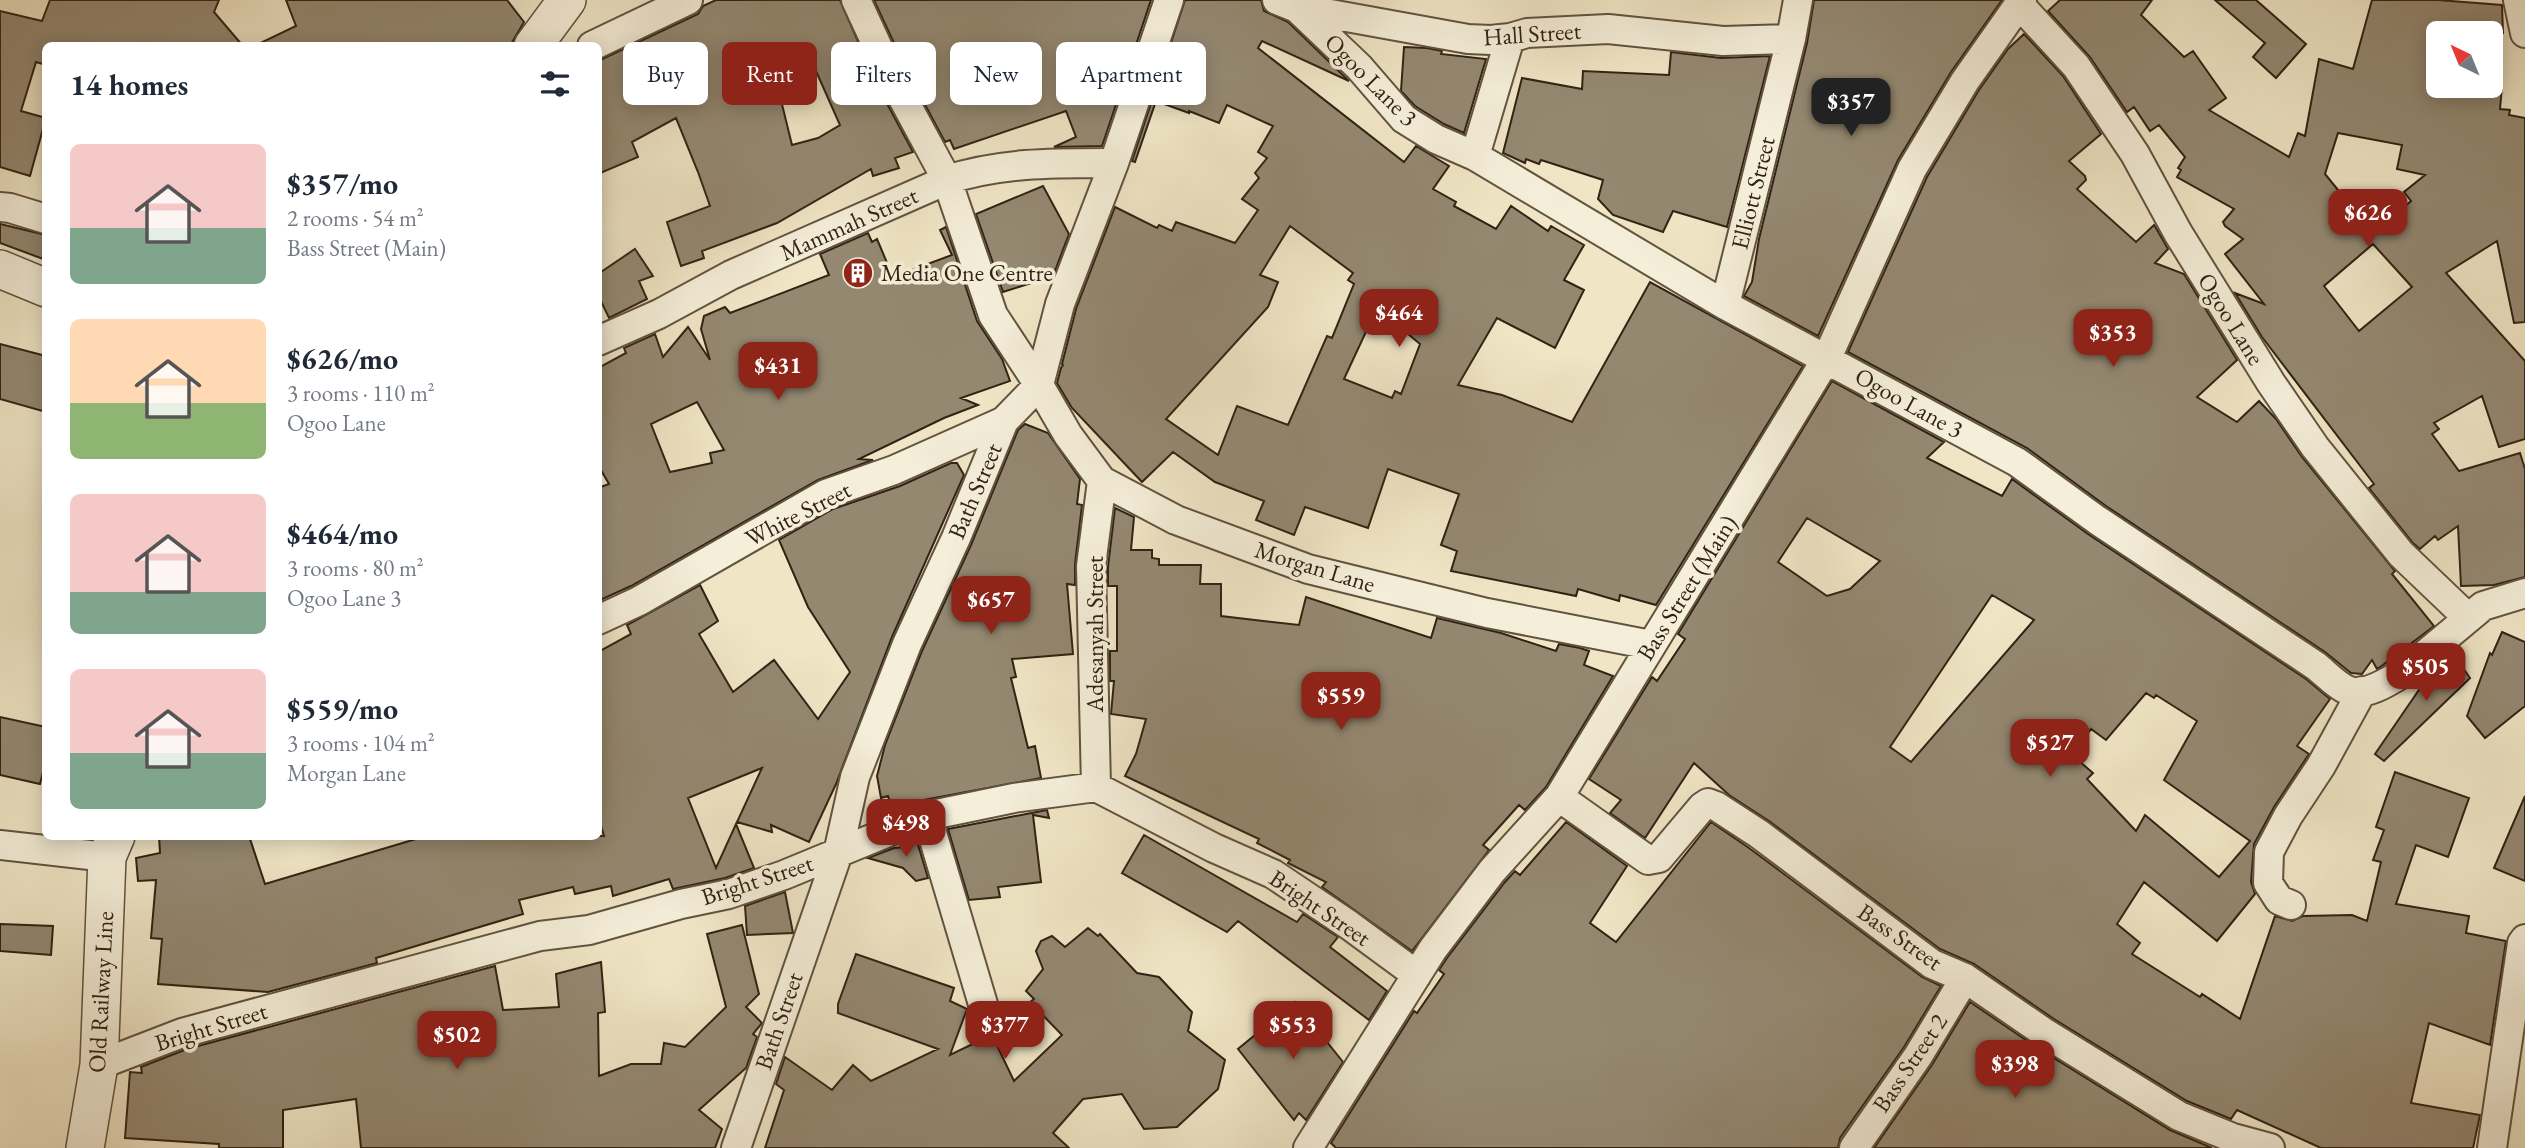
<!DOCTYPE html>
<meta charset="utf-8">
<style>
:root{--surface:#fff;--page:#f2f2f3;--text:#1f2937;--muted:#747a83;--accent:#8f2418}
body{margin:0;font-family:"EB Garamond",serif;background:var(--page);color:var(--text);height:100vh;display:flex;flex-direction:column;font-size:26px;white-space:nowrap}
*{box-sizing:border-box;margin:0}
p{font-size:23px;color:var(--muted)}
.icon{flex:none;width:38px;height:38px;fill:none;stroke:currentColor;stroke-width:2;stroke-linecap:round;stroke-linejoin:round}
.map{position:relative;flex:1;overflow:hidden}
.panel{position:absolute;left:42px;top:42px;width:560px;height:798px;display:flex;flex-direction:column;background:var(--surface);border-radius:10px;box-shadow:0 4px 18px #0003}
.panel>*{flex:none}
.guide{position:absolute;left:623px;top:42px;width:665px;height:63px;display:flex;gap:14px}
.needle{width:46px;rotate:317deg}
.buttons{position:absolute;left:2426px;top:21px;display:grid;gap:14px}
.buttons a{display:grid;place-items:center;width:77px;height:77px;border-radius:10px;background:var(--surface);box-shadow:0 4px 18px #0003;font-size:35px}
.price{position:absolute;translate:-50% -60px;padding:0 16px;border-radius:14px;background:var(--accent);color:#fff;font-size:23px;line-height:46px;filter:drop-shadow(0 2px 4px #0008)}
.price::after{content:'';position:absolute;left:50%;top:42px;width:21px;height:16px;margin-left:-10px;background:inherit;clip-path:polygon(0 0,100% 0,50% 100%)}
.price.current{background:#222;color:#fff}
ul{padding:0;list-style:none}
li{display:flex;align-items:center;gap:21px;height:175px;padding:0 28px}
li span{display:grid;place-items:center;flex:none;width:196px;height:140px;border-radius:10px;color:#555}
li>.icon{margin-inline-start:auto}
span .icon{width:84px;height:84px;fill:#fffc;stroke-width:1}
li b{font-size:30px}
h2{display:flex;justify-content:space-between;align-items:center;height:84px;padding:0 28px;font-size:30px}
.tag{padding:0 24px;border-radius:10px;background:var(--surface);box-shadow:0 4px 18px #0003;font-size:24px;line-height:63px}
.tag.current{background:var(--accent);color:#fff}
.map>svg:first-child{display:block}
.building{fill:#948871;stroke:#312214;stroke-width:2;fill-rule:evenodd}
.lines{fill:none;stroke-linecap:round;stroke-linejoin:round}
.minor-casing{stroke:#615340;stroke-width:32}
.tertiary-casing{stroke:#615340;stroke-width:40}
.minor{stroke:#f5efda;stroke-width:28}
.tertiary{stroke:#f5efda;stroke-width:37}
.labels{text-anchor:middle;stroke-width:7;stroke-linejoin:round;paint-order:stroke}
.street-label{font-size:24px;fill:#312214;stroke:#f5efda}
.poi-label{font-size:24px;fill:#312214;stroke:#f5efda;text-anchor:start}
</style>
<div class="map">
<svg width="2525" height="1148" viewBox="0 0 2525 1148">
<rect width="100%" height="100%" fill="#f0e6c6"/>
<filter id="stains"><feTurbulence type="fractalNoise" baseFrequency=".00286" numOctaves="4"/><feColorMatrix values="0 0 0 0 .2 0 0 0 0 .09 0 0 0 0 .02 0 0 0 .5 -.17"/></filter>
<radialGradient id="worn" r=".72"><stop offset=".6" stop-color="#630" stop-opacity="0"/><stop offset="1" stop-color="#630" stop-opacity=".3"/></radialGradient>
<path class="building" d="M50,0H219L214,12L243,46H46V65L36,62L21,111L46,118L30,176L0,167V11L42,21Z
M286,0H507L524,22L510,46H254L296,26Z
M716,0H840L877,85L913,152L895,158L899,168L873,176L871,169L777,223L702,251L704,258L681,266L667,222L710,206L698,172L676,118L632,142L638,157L598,174V61L698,14L703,6ZM816,71L840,125L818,138L792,145L778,88Z
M874,0H1151L1102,146L1054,147L1076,137L1066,111L954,149L950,140L945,142L907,71Z
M1185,0H1261L1264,11L1288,22L1349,81L1262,41L1258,48L1404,162L1416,146L1449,166L1433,189L1456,202L1454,206L1496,229L1511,206L1548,231L1551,226L1584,245L1564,280L1584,290L1555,348L1497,318L1458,385L1502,395L1572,422L1650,282L1803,366L1656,605L1620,595L1619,601L1578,589L1576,596L1451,571L1457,551L1441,545L1459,494L1388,469L1368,528L1305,507L1294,535L1256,520L1264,501L1215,482L1173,452L1142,482L1072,408L1057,383L1061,368L1063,365L1062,364L1076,309L1115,207L1157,228L1159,225L1172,231L1176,222L1235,243L1258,210L1242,199L1259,178L1255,173L1267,158L1258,152L1273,126L1227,105L1219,123L1189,111V113L1156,101L1135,162L1132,161ZM1290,226L1353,273L1348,280L1354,284L1332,338L1327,336L1288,425L1237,406L1218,455L1166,419L1268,307L1278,282L1260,275ZM1377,308L1420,344L1401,394L1395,391L1392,398L1344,379Z
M1814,0H2002L1951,72L1898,160L1818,336L1744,296L1752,282L1759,239L1807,43Z
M2060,0H2152L2141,15L2184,57L2193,51L2226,98L2209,110L2289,157L2298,133L2305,136L2319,59L2353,69L2372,0H2438L2502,5L2503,33H2438V86H2502L2500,109L2510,110L2509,115L2525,118V322L2514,323L2497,241L2446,273L2525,361V439L2499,447L2482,396L2434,423L2439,429L2432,434L2459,471L2520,453L2525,469V577L2494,585L2461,586L2458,526L2438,540L2435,536L2420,549L2413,543L2369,488L2374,484L2262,337L2235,293L2264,304L2225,254L2243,239L2225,226L2223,222L2234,209L2177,177L2181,170L2178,168L2185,157L2159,125L2150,131L2134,107L2127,112L2090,57L2048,11ZM2338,133L2402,145L2397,169L2425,175L2404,192L2411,201L2373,233L2325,174ZM2373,244L2412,287L2359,331L2324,286Z
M2215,0H2256L2306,44L2276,78L2253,57L2265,43Z
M2024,34L2063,76L2101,134L2069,161L2085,176L2086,180L2077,189L2136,242L2154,225L2156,228L2168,249L2155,263L2184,274L2237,360L2197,397L2237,422L2259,401L2276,419L2302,457L2395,571L2392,574L2434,626L2383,665L2377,669L2372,660L2362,674L2351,673L2325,652L2106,506L2027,448L1848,352L1927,177L1979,90L2008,49Z
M1404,47L1427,48L1442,51L1441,54L1486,59L1464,133L1444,124L1415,106L1401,91Z
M1671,52L1721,58L1770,56L1727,227L1673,211L1663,232L1613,215L1598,199L1603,180L1541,160L1539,164L1526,159L1525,163L1503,153L1522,78L1582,89L1583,71L1669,75Z
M1043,186L1069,234L1053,276L1003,292L976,214Z
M0,224L46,235V260L0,243Z
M946,227L977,321L1002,359L1010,381L961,398L978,405L944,418L859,459L873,460L818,480L631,586L598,601V488L609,484L598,465V368L626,353L624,348L655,334L663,357L688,327L710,360L701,329L704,316L725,307L730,313L829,275L820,254L868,233L872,242L877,239L893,277L952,255L940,230ZM697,402L724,450L710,453L712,463L670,472L651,424Z
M635,249L653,276L639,281L647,299L609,318L598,295V274Z
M0,344L46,356V412L0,399Z
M1832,381L1944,442L1927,458L2002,496L2012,479L2088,534L2306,679L2330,699L2297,746L2309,754L2274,807L2254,844L2251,882L2255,894L2217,941L2144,882L2117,924L2140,943L2132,954L2200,997L2202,994L2240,1019L2275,916L2292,921L2303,916L2352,915L2367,921L2381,862L2373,860L2384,830L2376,827L2395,772L2469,798L2448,857L2416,845L2396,904L2469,916L2466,933L2506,941L2490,1045L2429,1023L2411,1103L2480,1115L2473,1148H2321L2237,1110L2231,1119L2187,1101L2054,1019L1974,964L1940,949L1769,821L1729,795L1694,763L1645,838L1610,813L1621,800L1589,779L1652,677L1657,681L1685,639L1678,634ZM1807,518L1880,561L1850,589L1827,596L1778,562ZM1992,595L2034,620L1911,762L1890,747ZM2146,693L2154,698L2156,695L2197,721L2164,780L2250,841L2219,877L2145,815L2136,831L2087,779L2093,773L2072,755L2091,729L2106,740Z
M1025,424L1048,433L1080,479L1077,504L1082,505L1075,564V585L1067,584L1073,654L1012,659L1016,677L1011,678L1028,748L1035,746L1041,778L924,800L893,812L888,796L881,798L877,776L885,745L922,651L971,545L1018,430Z
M951,463H957L964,475L892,637L836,784L809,842L771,825L772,832L737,822L762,768L688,798L716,868L736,824L754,868L725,878L673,889L669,879L613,896L611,886L575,894L573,887L519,900L523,914L376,958L377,963L268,992L158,984L162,939L151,938L156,880L138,881L136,858L160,853L159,836H249L265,884L426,836H604L598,816V652L631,634L627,625L700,585L718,621L699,634L733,692L774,660L818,719L850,672L808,607L779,540L833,509L900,486Z
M1115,508L1134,517L1131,550H1152V558L1159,559V565H1201L1200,584H1221V616L1299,625L1306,597L1431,638L1437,618L1501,633L1556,651L1559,644L1580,648L1589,651L1584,665L1613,676L1546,787L1525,810L1519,805L1483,845L1489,850L1412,951L1322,887L1326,882L1288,863L1290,860L1257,843L1259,839L1125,776L1136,754L1146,719L1111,714L1114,681H1110V651H1117V586H1108V567Z
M2502,632L2525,642V706L2485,738L2467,716L2490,653L2492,655Z
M2453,653L2470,678L2384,761L2375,754L2434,668Z
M0,717L46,727V761L40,784L0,775Z
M2525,796V881L2494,868Z
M1047,810L1049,818L1033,815L1041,882L998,887L1000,897L969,900L948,829Z
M1566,822L1627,866L1590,923L1616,942L1711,822L1749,848L1922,977L1941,986L1904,1047L1840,1138L1838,1148H1336L1331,1143L1414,1011L1417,1013L1444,974L1439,970L1447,958L1505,882L1515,871L1520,875Z
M1144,835L1297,922L1303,914L1338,937L1330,947L1387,991L1369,1020L1238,921L1227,932L1122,873Z
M916,838L928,878L916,881L903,868L868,858L894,848L905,847L904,843Z
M785,892L793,933L747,935L745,906Z
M0,924L53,926L51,955L0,951Z
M742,925L759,994L746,1007L762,1023L753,1034L757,1037L746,1068L699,1110L722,1129L715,1148H361L356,1099L283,1110V1148H219V1144L125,1138L130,1072L142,1073L141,1067L187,1049L495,966L503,1010L559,1007L556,974L601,962L605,1012L598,1013L599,1076L631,1064H661L664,1043L685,1047L726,1007L707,934Z
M1088,928L1098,936L1100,934L1137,973L1159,977L1192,1012L1188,1031L1225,1060L1218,1089L1177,1127L1144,1129L1122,1094L1083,1099L1053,1133L1069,1148H765L784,1090L776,1084L785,1057L832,1090L853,1065L871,1081L938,1049L838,1013V1004L856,954L954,988L950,1001L967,1009L950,1055L987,1037H993L1014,1081L1062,1035L1030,1002L1034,999L1026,991L1043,969L1036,951L1041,941L1052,936L1065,947Z
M1295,1002L1343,1062L1306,1120L1299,1113L1294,1120L1238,1049Z
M1970,1002L2036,1047L2170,1130L2212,1148H1874L1932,1065Z"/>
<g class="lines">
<g class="minor-casing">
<path id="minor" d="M856,0L892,78L947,180L993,315L1039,385L1068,435L1102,481L1176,520L1308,569L1487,613L1651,645
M1277,0L1297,8L1468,39L1491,40L1510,38L1527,33L1608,29L1723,41L1791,39
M2518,0L2525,33
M2019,4L2076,66L2135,154L2178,233L2271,383L2315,447L2401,554L2467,617
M1297,8L1359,67L1404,119L1436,139L1475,156L1725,305L2017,462L2097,520L2316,666C2326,674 2336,685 2347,690C2364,698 2390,681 2404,672L2483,606L2525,593
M592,46L688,0
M1475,156L1510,38
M0,207L10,208L46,219
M1725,305L1791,39L1798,0
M598,341L659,314L731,275L947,180C1001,162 1058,163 1114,163
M598,620L639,601L826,494L894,470L1004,421
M1096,787L1091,566L1102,481
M1559,797L1648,860L1659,858L1702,807L1708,803L1716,806L1759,834L1932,964L1965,978L2045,1033L2179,1116L2233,1138L2270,1148
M927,816L988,1021
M0,845L107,857
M2291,905L2279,900L2268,883L2269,852L2288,816L2321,766L2362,691
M99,1065L182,1033L540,936L589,930L681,904L729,894L784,875L927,816L1014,798L1096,787L1214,848L1273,874L1349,925L1417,975
M736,1148L838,853L855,777L907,644L956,538L1004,421L1039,385L1060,304L1114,163L1169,0
M1308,1148L1433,949L1492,871L1559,797L1827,358L1912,169L1965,81L2022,0
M1854,1148L1918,1056L1965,978
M2492,1148L2522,943L2525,939"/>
</g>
<g class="tertiary-casing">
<path id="tertiary" d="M533,46L567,0
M0,269L46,288
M85,1148L99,1065L107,857L116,836"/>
</g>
<use href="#minor" class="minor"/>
<use href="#tertiary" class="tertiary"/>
</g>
<defs>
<g id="building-disc" transform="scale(1.575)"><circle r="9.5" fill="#8f2418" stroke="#f5efda"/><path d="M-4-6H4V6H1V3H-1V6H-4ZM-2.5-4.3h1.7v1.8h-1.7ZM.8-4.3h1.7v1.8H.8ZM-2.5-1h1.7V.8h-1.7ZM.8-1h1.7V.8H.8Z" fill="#fff"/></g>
</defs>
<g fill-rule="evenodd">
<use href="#building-disc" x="858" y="273"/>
</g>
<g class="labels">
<g class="street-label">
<text transform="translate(1532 34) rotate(-4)" y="8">Hall Street</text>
<text transform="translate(1371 80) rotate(45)" y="8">Ogoo Lane 3</text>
<text transform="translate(1753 193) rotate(-76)" y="8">Elliott Street</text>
<text transform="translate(849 224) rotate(-24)" y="8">Mammah Street</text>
<text transform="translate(2231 319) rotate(58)" y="8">Ogoo Lane</text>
<text transform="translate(1909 403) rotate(29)" y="8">Ogoo Lane 3</text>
<text transform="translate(975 491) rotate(-67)" y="8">Bath Street</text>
<text transform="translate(798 514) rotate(-27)" y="8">White Street</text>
<text transform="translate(1315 567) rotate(17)" y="8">Morgan Lane</text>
<text transform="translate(1687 588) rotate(-58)" y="8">Bass Street (Main)</text>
<text transform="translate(1095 634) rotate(-90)" y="8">Adesanyah Street</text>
<text transform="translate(757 880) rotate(-18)" y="8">Bright Street</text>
<text transform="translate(1320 908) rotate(34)" y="8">Bright Street</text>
<text transform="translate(1900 937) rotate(35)" y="8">Bass Street</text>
<text transform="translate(101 992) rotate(-87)" y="8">Old Railway Line</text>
<text transform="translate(779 1021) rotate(-71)" y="8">Bath Street</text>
<text transform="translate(211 1027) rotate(-17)" y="8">Bright Street</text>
<text transform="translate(1910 1063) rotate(-56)" y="8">Bass Street 2</text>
</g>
<g class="poi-label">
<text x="881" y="281">Media One Centre</text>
</g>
</g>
<rect width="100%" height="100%" filter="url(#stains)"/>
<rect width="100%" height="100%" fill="url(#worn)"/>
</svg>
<div class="buttons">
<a><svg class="needle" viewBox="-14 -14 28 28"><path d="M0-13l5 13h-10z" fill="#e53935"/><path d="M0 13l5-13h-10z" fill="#747a83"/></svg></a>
</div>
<b class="price current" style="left:1851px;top:138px">$357</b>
<b class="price" style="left:2368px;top:249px">$626</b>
<b class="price" style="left:1399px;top:349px">$464</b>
<b class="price" style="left:2113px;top:369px">$353</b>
<b class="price" style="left:778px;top:402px">$431</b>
<b class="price" style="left:991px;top:636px">$657</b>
<b class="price" style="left:2426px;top:703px">$505</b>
<b class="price" style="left:1341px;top:732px">$559</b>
<b class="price" style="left:2050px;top:779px">$527</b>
<b class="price" style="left:906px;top:859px">$498</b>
<b class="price" style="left:1005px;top:1061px">$377</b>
<b class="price" style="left:1293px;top:1061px">$553</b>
<b class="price" style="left:457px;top:1071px">$502</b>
<b class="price" style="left:2015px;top:1100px">$398</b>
<div class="guide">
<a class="tag">Buy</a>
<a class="tag current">Rent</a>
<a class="tag">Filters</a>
<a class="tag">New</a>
<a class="tag">Apartment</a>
</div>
<section class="panel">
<h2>14 homes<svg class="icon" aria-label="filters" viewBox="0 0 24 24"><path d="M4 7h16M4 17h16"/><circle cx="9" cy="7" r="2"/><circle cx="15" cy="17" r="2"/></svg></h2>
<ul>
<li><span style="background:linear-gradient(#f6c9c9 60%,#7fa58c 0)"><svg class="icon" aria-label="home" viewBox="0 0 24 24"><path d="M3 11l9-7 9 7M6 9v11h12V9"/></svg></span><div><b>$357/mo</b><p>2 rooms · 54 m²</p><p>Bass Street (Main)</p></div></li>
<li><span style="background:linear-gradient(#ffd9b3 60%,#8fb573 0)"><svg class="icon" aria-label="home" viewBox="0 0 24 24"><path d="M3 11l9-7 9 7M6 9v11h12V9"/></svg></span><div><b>$626/mo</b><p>3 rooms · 110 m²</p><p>Ogoo Lane</p></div></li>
<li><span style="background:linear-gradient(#f6c9c9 70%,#7fa58c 0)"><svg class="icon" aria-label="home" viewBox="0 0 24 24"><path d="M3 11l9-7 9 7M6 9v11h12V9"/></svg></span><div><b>$464/mo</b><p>3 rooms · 80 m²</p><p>Ogoo Lane 3</p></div></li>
<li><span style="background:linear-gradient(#f6c9c9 60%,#7fa58c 0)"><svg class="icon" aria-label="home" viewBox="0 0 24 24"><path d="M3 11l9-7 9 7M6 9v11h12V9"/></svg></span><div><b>$559/mo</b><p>3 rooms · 104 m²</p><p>Morgan Lane</p></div></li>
</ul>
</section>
</div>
